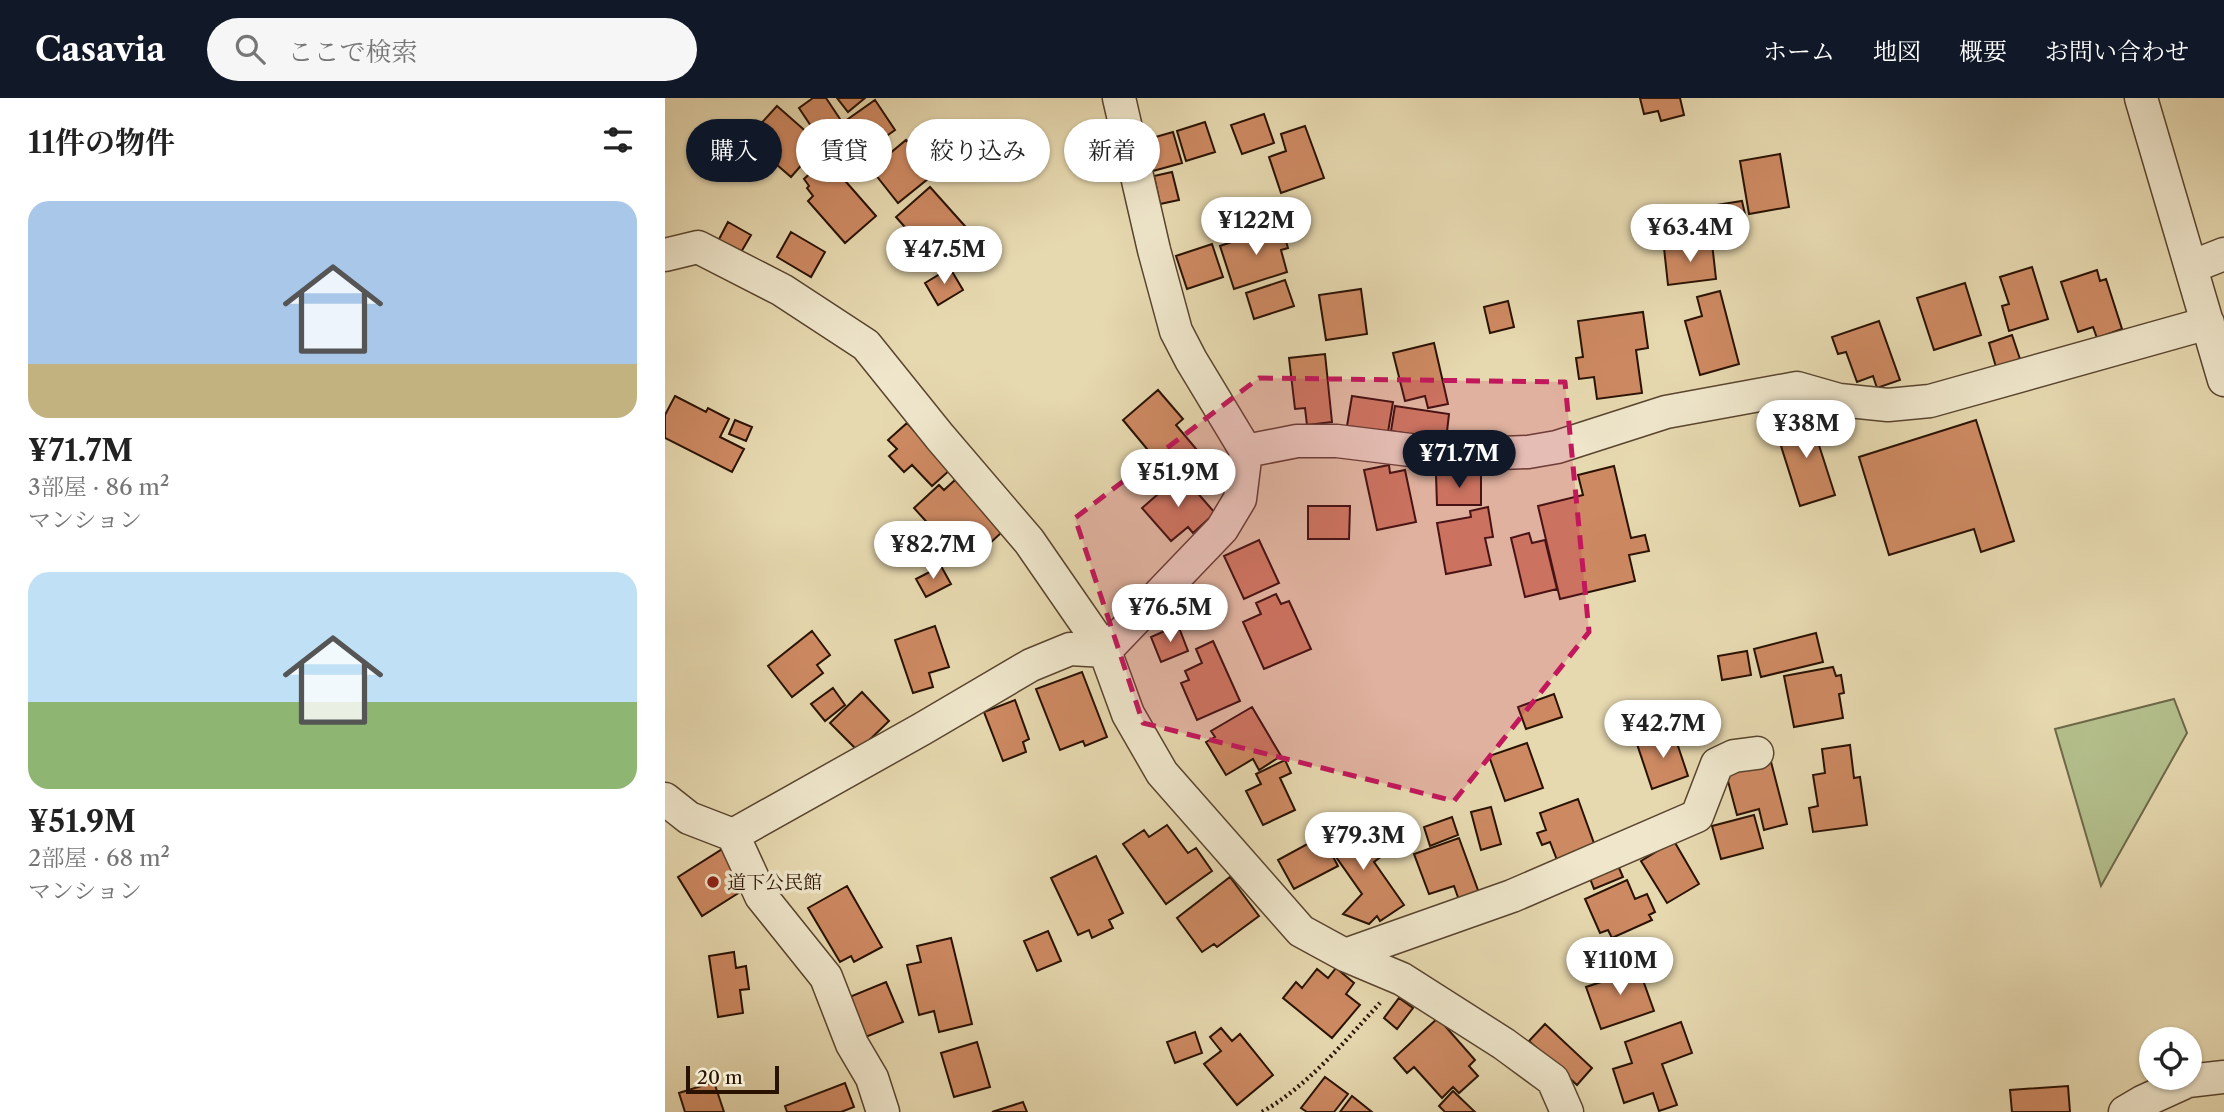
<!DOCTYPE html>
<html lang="ja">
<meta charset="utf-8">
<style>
:root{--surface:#fff;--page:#f6f6f6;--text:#222;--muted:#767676;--accent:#111827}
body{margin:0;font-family:"Libre Caslon Text","Noto Serif JP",serif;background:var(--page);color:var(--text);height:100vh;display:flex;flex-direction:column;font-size:26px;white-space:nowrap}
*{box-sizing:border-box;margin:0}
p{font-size:23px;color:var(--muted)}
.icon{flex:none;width:38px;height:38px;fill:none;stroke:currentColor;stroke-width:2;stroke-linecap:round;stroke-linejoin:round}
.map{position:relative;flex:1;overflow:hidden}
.sheet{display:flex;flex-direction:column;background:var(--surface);width:665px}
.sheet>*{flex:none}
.top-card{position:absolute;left:21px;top:21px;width:665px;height:63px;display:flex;gap:14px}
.fabs{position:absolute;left:1474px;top:929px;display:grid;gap:14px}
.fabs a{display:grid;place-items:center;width:63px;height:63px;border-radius:50%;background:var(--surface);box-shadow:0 2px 5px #0004;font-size:35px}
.scale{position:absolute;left:21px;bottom:18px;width:93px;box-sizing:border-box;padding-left:7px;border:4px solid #2a1203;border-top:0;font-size:19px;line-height:24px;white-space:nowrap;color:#2a1203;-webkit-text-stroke:5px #efe6cb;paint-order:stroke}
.price{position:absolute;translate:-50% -60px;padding:0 16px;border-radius:24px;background:#fff;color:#222;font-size:23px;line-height:46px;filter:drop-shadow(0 2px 4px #0008)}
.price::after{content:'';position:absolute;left:50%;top:42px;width:21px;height:16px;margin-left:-10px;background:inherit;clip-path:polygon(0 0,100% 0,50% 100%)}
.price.current{background:var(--accent);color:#fff}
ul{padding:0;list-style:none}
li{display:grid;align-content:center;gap:14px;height:371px;padding:0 28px}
li span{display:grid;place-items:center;height:217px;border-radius:21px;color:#555}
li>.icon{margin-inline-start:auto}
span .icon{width:126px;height:126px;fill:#fffc;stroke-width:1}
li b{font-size:30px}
h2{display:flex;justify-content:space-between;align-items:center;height:84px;padding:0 28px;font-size:30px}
.chip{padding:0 24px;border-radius:32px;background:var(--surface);box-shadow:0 2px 5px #0004;font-size:24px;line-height:63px}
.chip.current{background:var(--accent);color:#fff}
header{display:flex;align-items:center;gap:42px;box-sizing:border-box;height:98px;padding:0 35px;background:var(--accent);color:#fff}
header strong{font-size:33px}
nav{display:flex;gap:38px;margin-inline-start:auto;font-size:24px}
.search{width:490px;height:63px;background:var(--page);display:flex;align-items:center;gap:18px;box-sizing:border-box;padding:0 24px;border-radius:38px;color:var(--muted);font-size:26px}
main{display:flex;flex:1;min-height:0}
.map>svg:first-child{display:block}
.green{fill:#b3bf8c;stroke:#6e6848;stroke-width:2}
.building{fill:#cd8962;stroke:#2a1203;stroke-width:2}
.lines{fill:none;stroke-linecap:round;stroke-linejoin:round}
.minor-casing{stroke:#59442e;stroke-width:35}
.path{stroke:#2a1203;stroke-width:4.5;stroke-dasharray:2 3.5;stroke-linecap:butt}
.minor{stroke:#efe6cb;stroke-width:32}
.marked{fill:#c2185b;fill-opacity:0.2;stroke:#c2185b;stroke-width:5;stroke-dasharray:14 9;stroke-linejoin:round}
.poi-dot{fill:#8f2418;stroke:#efe6cb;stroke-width:2.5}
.labels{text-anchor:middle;stroke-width:7;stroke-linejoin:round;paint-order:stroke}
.poi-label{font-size:19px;fill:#2a1203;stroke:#efe6cb;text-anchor:start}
</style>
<header>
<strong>Casavia</strong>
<div class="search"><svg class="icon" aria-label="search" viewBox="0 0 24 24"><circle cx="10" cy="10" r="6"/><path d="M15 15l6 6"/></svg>ここで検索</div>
<nav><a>ホーム</a><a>地図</a><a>概要</a><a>お問い合わせ</a></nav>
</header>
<main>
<section class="sheet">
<h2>11件の物件<svg class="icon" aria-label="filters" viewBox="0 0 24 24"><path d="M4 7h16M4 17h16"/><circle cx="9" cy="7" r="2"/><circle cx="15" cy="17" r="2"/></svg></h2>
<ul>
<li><span style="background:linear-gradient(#a9c7e8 75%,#c2b280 0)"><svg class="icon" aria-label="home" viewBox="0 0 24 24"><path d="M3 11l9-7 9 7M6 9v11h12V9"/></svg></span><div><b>¥71.7M</b><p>3部屋 · 86 m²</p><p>マンション</p></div></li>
<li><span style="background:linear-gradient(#bfe0f5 60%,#8fb573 0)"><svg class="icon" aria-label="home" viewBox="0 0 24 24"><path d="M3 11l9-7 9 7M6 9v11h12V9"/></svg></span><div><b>¥51.9M</b><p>2部屋 · 68 m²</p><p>マンション</p></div></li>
</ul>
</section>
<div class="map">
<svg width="1559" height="1014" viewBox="0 0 1559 1014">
<rect width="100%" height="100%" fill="#e6d8af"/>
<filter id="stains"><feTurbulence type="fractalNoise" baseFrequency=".00286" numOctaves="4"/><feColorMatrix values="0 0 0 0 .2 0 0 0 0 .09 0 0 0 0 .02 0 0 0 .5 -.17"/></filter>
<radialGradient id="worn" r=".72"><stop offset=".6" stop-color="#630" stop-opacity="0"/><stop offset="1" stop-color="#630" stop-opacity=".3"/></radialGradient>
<path class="green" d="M1509,601L1522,635L1436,788L1390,631Z"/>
<path class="building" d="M148,0H161L175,21L152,37L134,10Z
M172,0H200L183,14Z
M975,0H1015L1019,17L996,23L993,13L979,16Z
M210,2L230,32L197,55L176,26Z
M112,8L161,51L146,68L140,63L126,79L104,60L96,69L81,56L89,47L82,41Z
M599,16L609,45L577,56L566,27Z
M540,24L550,54L521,63L512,33Z
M640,28L659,80L616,95L604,59L621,53L616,36Z
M508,34L517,65L488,73L480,42Z
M241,42L269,76L233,105L206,71Z
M1115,56L1124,109L1084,116L1075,63Z
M161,61L211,118L180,145L143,103L148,98L142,90L144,88L139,81Z
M507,74L514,102L495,106L489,78Z
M265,89L316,146L295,165L274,142L261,153L231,119Z
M1077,103L1082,125L1055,130L1051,107Z
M63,124L86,137L75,156L53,143Z
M616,127L623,150L616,152L622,174L569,191L555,148Z
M126,134L160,154L146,179L112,159Z
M1047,145L1051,181L1003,187L999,150Z
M547,146L558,179L522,191L511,158Z
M1367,169L1383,221L1344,233L1337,208L1344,206L1335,179Z
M285,170L298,192L273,207L260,185Z
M1432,172L1435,183L1441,181L1457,231L1432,240L1428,229L1413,234L1396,184Z
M620,182L629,208L589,221L581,195Z
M1300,185L1316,237L1269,252L1252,200Z
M696,191L702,236L661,242L654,197Z
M1055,193L1074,266L1035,277L1020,223L1037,218L1032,199Z
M843,203L849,229L825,235L819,209Z
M978,214L983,250L971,252L977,295L932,301L929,279L914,281L911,260L918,259L913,223Z
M1214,223L1235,282L1212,290L1208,278L1192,284L1181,254L1173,256L1167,239Z
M1347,237L1355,261L1331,269L1324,245Z
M769,245L783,306L763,310L760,298L740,303L728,255Z
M660,256L667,324L642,327L640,310L630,311L624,260Z
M493,292L518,321L511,327L532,352L519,364L512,356L497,369L458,322Z
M10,298L41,314L43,310L64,321L55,339L79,351L67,374L0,340V317Z
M687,298L728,304L723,334L682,328Z
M730,308L784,316L781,342L726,333Z
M1143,313L1170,397L1135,408L1116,348L1123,345L1116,321Z
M70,322L87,329L81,343L64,336Z
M1311,322L1349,443L1316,454L1309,431L1224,457L1194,359Z
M242,325L286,371L267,388L247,367L239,374L224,358L232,351L223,342Z
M724,367L725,375L740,372L751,424L712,432L699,372Z
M949,368L966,440L980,437L984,453L964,457L970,483L895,501L873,408L918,397L913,377Z
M516,376L550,415L528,435L523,429L506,443L477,410Z
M816,376V407H772L771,377Z
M290,382L337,434L308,461L300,454L296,458L280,440L278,442L249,410L274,387L279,392Z
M643,408H685L684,441H643Z
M823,409L828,439L820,440L826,467L781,476L772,425L806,419L805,413Z
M864,435L867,445L880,442L892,491L860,499L846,440Z
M594,442L614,485L579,501L559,458Z
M276,468L286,486L261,499L251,481Z
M611,496L616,506L624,503L646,551L599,571L578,524L596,516L591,505Z
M513,527L523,553L496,564L486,539Z
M270,528L284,569L264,575L268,589L248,595L230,542Z
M147,533L165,557L152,567L158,575L127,599L103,568Z
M1151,535L1158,564L1096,579L1089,551Z
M548,543L575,603L532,622L516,585L524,582L520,573L537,565L531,551Z
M1082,553L1086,577L1057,582L1053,558Z
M1168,569L1171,578L1176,577L1179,595L1174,596L1178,620L1129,629L1119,578Z
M417,574L442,639L420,648L418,643L395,652L371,591Z
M168,590L180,607L160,623L146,606Z
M197,594L224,623L193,653L165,625Z
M889,596L897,619L861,631L853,609Z
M350,602L364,641L358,644L361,654L338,663L319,614Z
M587,609L616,658L594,672L588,661L561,677L541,644L550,639L546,633Z
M1008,633L1023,678L987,691L972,646Z
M862,645L878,690L840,703L824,658Z
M1185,647L1189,680L1195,679L1202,727L1148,734L1144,710L1153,708L1148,677L1160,675L1157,651Z
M1105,660L1122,726L1099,732L1094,711L1072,717L1060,672Z
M620,662L626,675L615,680L630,712L598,727L581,693L596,686L591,676Z
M913,701L930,748L892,762L885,744L877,747L872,735L881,732L875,715Z
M826,709L836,746L816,752L806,714Z
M689,717L717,758L709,764L739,807L715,823L712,818L704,826L678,816L697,796L657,739Z
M1089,717L1098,750L1056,761L1047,728Z
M787,719L793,737L765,748L759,729Z
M502,727L523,755L531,750L547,773L501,806L458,746L479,732L484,739Z
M657,738L673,768L629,791L613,762Z
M794,740L814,795L794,802L789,788L764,796L749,756Z
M1009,743L1034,786L1002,805L976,763Z
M59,750L83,789L37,818L13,779Z
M431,758L458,815L444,822L448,830L427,840L424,832L413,837L386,780Z
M951,763L958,779L929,791L923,775Z
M565,779L594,818L552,849L549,846L537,854L512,820Z
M962,782L970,801L982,796L990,814L984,817L987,822L947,840L943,832L935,835L920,801Z
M182,788L217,849L189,864L186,858L175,864L143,810Z
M383,833L396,863L372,873L359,843Z
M286,840L307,926L274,934L269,913L254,917L242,867L256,864L252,848Z
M69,854L71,870L81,868L84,891L75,892L78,915L53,919L44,858Z
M955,867L958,877L974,871L989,913L936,931L921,889L942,882L939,872Z
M671,870L689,885L681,896L695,907L667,940L618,900L631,884L637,890L652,871L663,880Z
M221,884L238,924L198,940L182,900Z
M734,900L748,910L732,931L719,920Z
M773,920L810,962L804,968L813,978L794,995L788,989L777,1000L749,969L742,975L729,960Z
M1016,924L1027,955L997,966L1012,1007L994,1013L988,995L959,1005L948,971L967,965L960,944Z
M880,926L927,970L912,987L864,943Z
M556,930L567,943L575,936L608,977L572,1007L539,966L556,953L545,939Z
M530,934L537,955L510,965L502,944Z
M312,944L325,989L289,999L276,955Z
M660,979L683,996L669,1014H642L636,1010Z
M49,984L59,1014H20L14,995Z
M180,985L189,1009L176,1014H122L120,1008Z
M1403,988L1405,1014H1347L1345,992Z
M788,993L810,1014H780L774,1008Z
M687,998L707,1014H675Z
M358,1004L362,1014H327Z"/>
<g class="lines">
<g class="minor-casing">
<path id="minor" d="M1476,0L1559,282
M0,157L33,149L117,192L201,247L275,339L364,443L440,553L463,616L497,675L636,833L680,857L737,881L839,946L888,982L902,1014
M1526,169L1559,156
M581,353L632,343H672L786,357L863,354L892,349L1001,314L1132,290L1174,302L1223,307L1265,303L1543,225
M0,701L24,720L68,737L257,631L366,567L405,551L440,553L557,431L575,401L581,353L526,262L511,233L489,152L454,0
M68,737L96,798L161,879L187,946L207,980L218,1014
M680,857L847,798L1032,718L1052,666L1069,658L1092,655
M1460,1014L1477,1004L1523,983L1559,979"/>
</g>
<path class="path" d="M597,1014C644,987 679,944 715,905"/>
<use href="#minor" class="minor"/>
</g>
<path class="marked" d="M594,280L900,284L924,534L789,703L478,625L410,420Z"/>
<circle class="poi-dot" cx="48" cy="784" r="7"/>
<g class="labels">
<g class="poi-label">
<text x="62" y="791">道下公民館</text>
</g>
</g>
<rect width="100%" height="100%" filter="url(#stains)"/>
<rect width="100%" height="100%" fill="url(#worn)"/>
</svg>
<div class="fabs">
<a><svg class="icon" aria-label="locate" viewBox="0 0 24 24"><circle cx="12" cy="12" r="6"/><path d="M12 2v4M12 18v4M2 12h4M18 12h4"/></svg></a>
</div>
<div class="scale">20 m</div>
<b class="price" style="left:591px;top:159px">¥122M</b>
<b class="price" style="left:1025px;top:166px">¥63.4M</b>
<b class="price" style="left:279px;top:188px">¥47.5M</b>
<b class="price" style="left:1141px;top:362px">¥38M</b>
<b class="price current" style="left:794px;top:392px">¥71.7M</b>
<b class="price" style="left:513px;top:411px">¥51.9M</b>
<b class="price" style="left:268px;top:483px">¥82.7M</b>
<b class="price" style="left:505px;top:546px">¥76.5M</b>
<b class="price" style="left:998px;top:662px">¥42.7M</b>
<b class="price" style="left:698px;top:774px">¥79.3M</b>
<b class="price" style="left:955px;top:899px">¥110M</b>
<div class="top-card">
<a class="chip current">購入</a>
<a class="chip">賃貸</a>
<a class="chip">絞り込み</a>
<a class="chip">新着</a>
</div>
</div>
</main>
